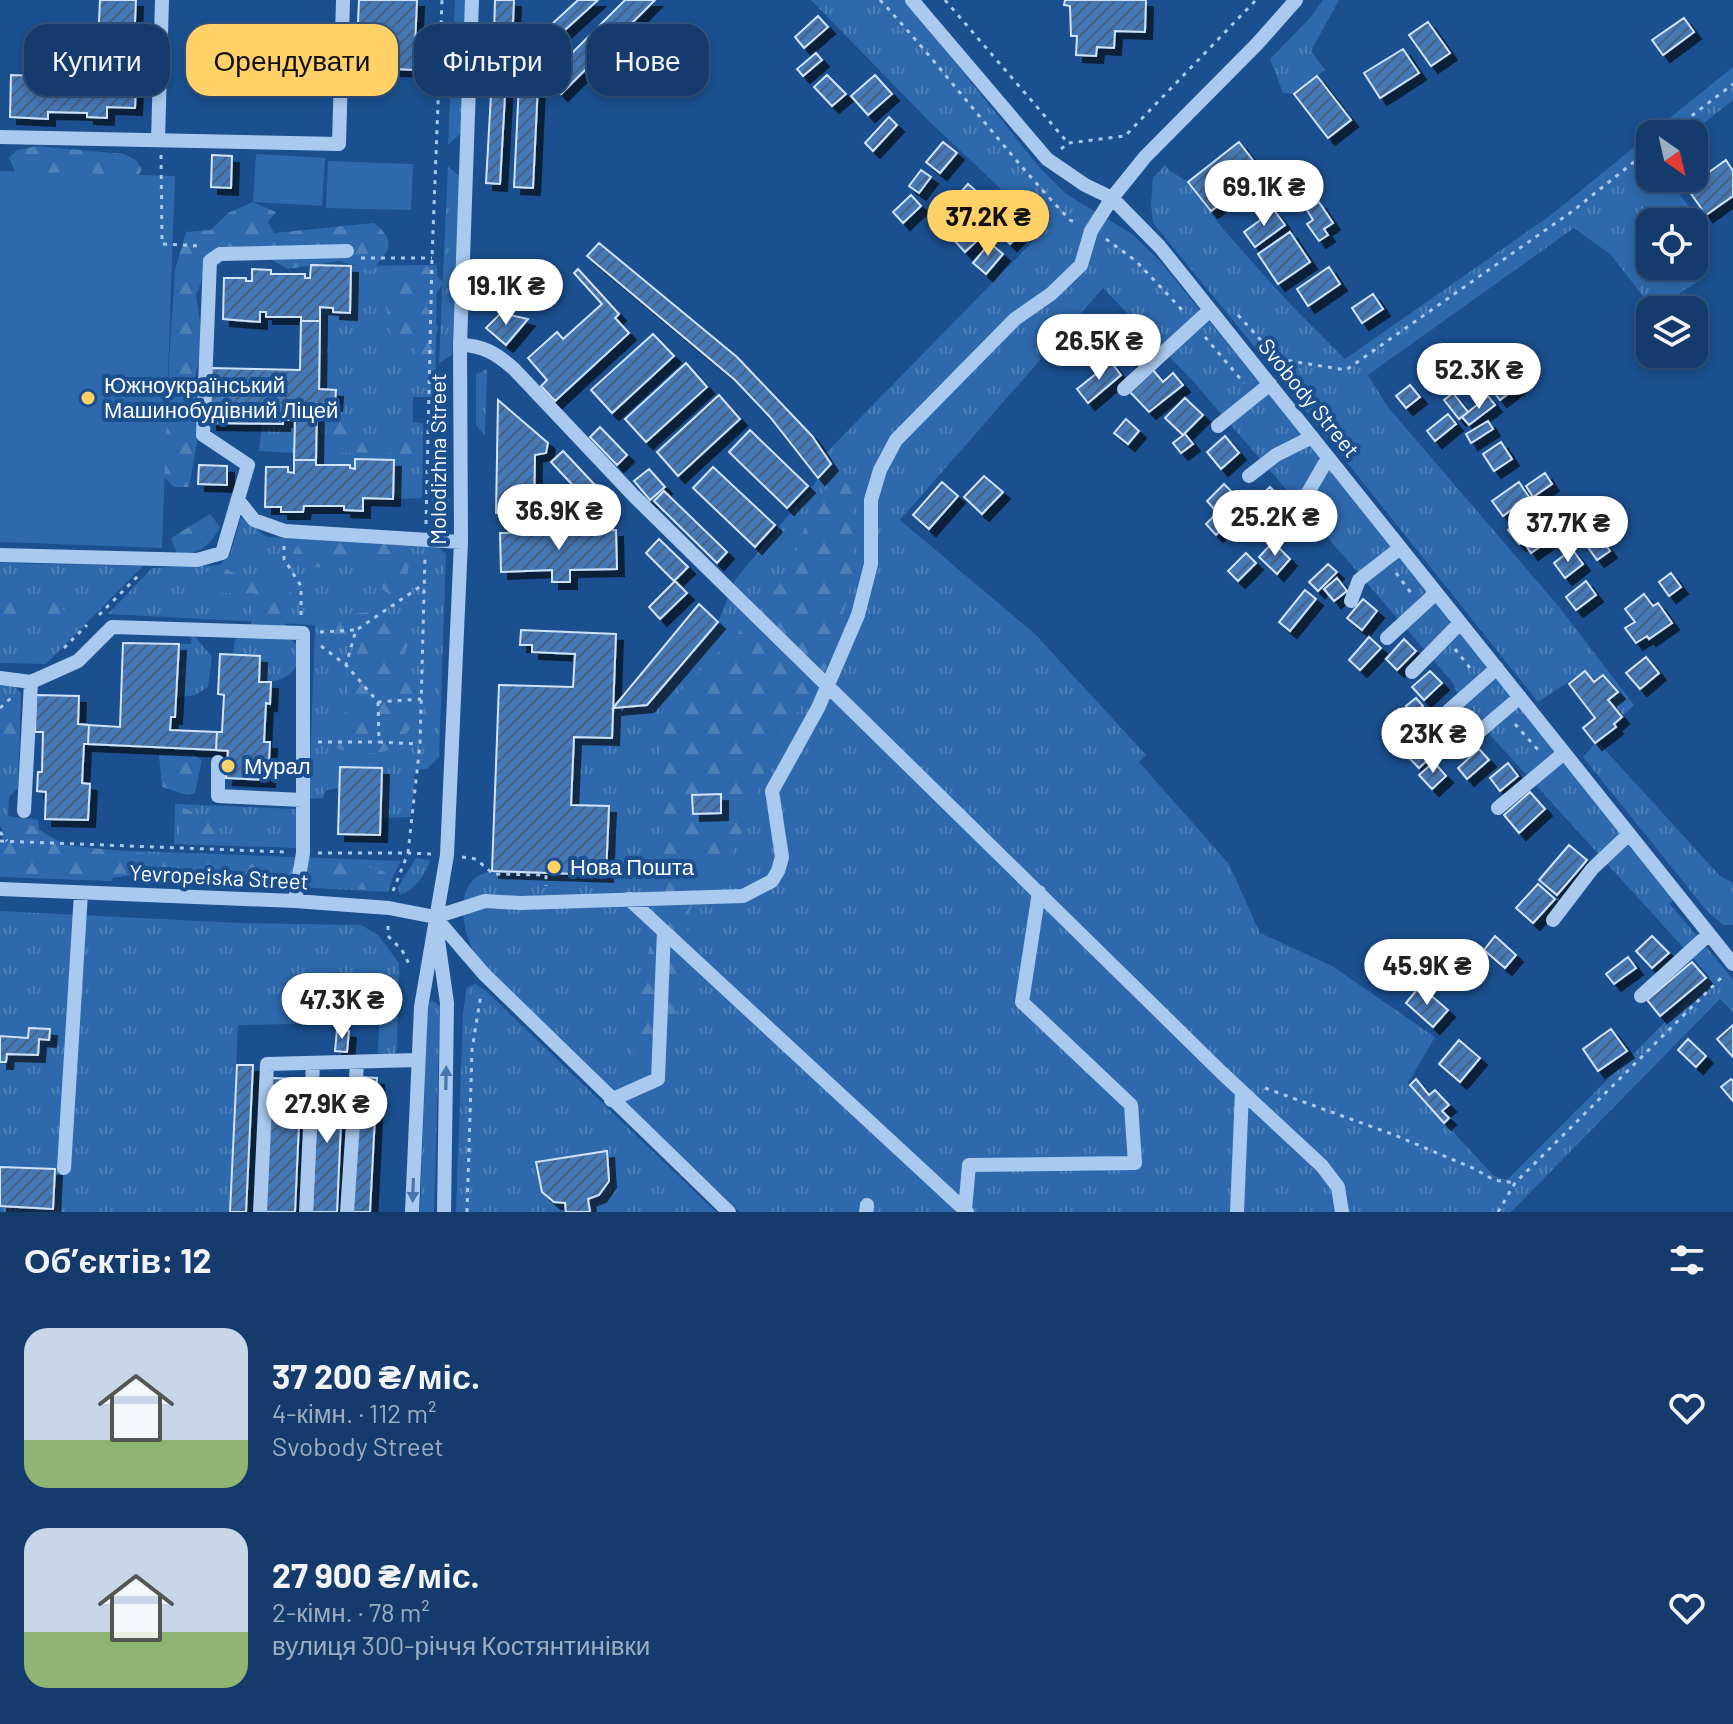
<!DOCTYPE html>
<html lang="uk">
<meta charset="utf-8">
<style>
:root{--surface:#143b6b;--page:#1d4271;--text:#f1f3f6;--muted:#9dadc1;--line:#33557e;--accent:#ffd166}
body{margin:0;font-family:Barlow,sans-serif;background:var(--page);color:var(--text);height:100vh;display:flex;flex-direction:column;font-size:30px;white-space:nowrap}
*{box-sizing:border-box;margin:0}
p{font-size:26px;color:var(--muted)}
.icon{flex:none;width:44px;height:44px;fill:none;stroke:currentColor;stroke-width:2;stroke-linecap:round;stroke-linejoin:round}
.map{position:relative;height:1212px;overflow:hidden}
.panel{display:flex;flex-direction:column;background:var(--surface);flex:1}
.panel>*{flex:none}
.top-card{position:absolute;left:24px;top:24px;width:800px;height:72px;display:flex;gap:16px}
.needle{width:52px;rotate:146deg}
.fabs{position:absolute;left:1636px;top:120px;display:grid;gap:16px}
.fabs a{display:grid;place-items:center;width:72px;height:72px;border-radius:16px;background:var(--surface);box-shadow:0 4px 12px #0003,0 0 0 2px var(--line);font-size:40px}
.price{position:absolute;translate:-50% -68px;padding:0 18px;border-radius:28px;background:#fff;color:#222;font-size:26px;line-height:52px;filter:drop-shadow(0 2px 4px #0008)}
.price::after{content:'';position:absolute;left:50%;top:48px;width:24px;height:18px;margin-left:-12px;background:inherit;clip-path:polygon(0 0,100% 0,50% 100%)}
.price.active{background:var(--accent);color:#111}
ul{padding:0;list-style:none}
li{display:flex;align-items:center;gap:24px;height:200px;padding:0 24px}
li span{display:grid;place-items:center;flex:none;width:224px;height:160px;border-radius:24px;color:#555}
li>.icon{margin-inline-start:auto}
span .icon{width:96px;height:96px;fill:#fffc;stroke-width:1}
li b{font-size:34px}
h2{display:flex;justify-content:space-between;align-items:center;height:96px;padding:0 24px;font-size:34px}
.tag{padding:0 28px;border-radius:24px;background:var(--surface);box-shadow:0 4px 12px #0003,0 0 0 2px var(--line);font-size:28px;line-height:72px}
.tag.active{background:var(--accent);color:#111}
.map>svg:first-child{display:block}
.grass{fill:url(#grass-tufts);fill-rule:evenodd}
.forest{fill:url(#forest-firs)}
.pitch{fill:#2e69ad}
.building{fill:url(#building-hatch);stroke:#cfe3fa;stroke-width:2;filter:url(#shadow)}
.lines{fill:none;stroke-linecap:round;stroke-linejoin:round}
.path{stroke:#a9c9ee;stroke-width:3;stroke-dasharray:4 6;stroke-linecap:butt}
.minor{stroke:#a9c9ee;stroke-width:14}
.oneway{fill:#4674ac}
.poi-dot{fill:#ffd166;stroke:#1b4f8f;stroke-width:3}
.labels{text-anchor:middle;stroke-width:8;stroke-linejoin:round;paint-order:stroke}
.poi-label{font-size:22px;fill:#fff;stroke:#1b4f8f;text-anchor:start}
.street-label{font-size:22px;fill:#fff;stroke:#1b4f8f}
</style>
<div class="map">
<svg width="1733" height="1212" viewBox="0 0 1733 1212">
<defs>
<pattern id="grass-tufts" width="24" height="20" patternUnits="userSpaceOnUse" patternTransform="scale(2)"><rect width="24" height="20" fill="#2e69ad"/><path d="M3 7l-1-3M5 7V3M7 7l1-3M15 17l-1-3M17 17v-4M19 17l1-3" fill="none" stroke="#4d80b9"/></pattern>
<pattern id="forest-firs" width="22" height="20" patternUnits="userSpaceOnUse" patternTransform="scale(2)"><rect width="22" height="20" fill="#2e69ad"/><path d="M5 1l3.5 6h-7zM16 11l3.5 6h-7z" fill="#4d80b9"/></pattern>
<pattern id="building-hatch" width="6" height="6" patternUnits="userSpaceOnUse" patternTransform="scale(2)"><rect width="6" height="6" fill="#4478b7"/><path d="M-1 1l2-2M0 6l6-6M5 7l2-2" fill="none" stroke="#486282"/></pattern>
<filter id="shadow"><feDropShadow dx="7" dy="7" stdDeviation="0" flood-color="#0009"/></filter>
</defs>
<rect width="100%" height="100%" fill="#1b4f8f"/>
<path class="grass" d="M455,0H468L463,131L448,145Z
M811,0H905L1040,168L1066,194L1132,234L1159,260L1282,410L1673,900L1670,904L1733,979V1012L1720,999L1511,1212H740L501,984C492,973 479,962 473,950C463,930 456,894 475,878C479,874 487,873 492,871L606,875L609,807L571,805L574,737L612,738L613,708L647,705L718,622L735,580L830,465L824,455L1044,230L930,122ZM1103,288L1192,380L1453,683L1461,703L1710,977L1507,1180L1494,1176L1408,1083L1435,1037L1332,966L1260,933L1229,864L1139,762L1146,755L1036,635L900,520Z
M1323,0H1339L1311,51L1325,70L1294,94L1283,93L1270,59L1309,19Z
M1733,67V100L1690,134H1650Z
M1650,134V178H1666L1709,231L1694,244V222H1650V266H1693L1703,278L1654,310L1610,254L1574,228L1368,375L1388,407L1560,608L1634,705L1622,717L1608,700L1617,691L1604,675L1594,682L1585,671L1538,702L1267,362L1153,223L1151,204L1153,178L1165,165L1170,171L1188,182L1223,229L1289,303L1345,359L1551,215Z
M448,166L461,178L452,355L439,363Z
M437,265L435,397H413V422L423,423L422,498L393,499L394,460L355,459V469L350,468L349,465H316L317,403H335V390L319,389L320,307L333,308L334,312H350L351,266Z
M487,369L485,436L476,425V374Z
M283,420H295L294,453L259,451L262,424H282Z
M449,439V517L438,530L431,531L434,447Z
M241,517L267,537L436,545L446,554L439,757L427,769L415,770L411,817L381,818V768L340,767L339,788L326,790L323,798L309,799L315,625L108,614L152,568L220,565L230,555Z
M0,563L143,566L46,664L0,663Z
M192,633L212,657L208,687L195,695L176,698L179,644H191Z
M249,633L284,634L301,648C299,673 284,683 259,682L260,656L233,655L235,639Z
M0,681H9L21,693L18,788L9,797L8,816L38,820L40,841L8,838L0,826Z
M1597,741L1720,876L1733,883V925H1723L1706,910L1583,757Z
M175,804L296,809V848L174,844Z
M0,846L401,861L393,876L388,892L209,882L203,876L116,874L111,881L0,877Z
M416,858L430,860C424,877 417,888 400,895L398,887Z
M0,911L241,923L361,925L378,935L399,963L397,1050L393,1055L378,1053L379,1022L238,1025L230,1212H0Z
M475,984L486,991L716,1212H456L463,1012L467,987Z
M433,1001L440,1006L434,1212H420L428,1002Z"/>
<path class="forest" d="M37,146L124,154L136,160L142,170L128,189L21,184L9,158L17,150Z
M253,202L276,212L268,222L274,233L374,223C398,242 389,252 371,271L340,261L288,269L266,257L210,261L196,295L203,342L195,378L198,437L189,487H174L162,475L175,270L186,232L211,230L228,213Z
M420,265H426L444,283L426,306L438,327L432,362L421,373L415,349L390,335L384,290L395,276Z
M344,417L367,438L410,430L414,434L418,448L409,457L385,452L329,453L324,442L328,425Z
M843,481C851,485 852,494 853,503L854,573L830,663L772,749L755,802L736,846L692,905L687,918L689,972L684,998L666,1030L642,1063H633L634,1031L659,895L664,802L659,726L663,710C704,661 759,623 790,567C805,540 807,487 843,481Z
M210,514L220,527C211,545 199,554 177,555L171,538Z
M402,540L410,548C410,567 408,585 392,596L382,589L388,561C358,552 316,582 291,557L296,547L307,544Z
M220,566L244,578H281L287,580L294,603L281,635L265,641L251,628L254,593H218L204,573Z
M0,598L52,600L66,612L64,618L4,628L0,627Z
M382,611L410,631C410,645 404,651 403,663C401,677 422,701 428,716C422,720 412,725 408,731C404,736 404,742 397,746C381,756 353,755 336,748L332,737L349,705L348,673L360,646L353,637L323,632L319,621L323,616Z
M0,713L14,718L20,740L14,752L0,754Z
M193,754L202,760L195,793L187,795L162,787L159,755Z
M183,808C201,813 215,822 219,841H179Z
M1,819L24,821L65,845L155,855L172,869L105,879L1,875L0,843H3Z
M206,856C218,857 230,861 243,863C288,867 342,854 385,872L384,884L374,890L339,888L294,878L266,877L241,883L198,869L194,858Z"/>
<path class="pitch" d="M256,154L325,158L322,206L253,202Z
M328,161L413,164L411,210L326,208Z
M0,171L175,176L162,548L0,542Z"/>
<path class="building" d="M100,0H136L134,43L116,42L115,63H97Z
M359,0H417L414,70L356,67Z
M495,0H514L511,68L493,67Z
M578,0H598L522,69L514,59Z
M625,0H655L561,94L546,79Z
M1065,0H1146L1145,32L1115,31L1114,48L1097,47L1096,56L1076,55L1077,36H1071L1070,6L1064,5Z
M818,16L828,27L804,48L795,37Z
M1684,18L1694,32L1663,55L1652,40Z
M1428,22L1450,53L1431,66L1409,35Z
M655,43L671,61L657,74L641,57Z
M1403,49L1419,73L1380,98L1364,73Z
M816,53L822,60L803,76L797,69Z
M97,63L137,64L135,108L107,107V118L87,117V113L48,112V119L10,117L11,75L39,76V65L60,66V69L97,71Z
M827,75L846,94L832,106L814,87Z
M875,75L892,94L868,115L851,96Z
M1317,76L1351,120L1328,138L1294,94Z
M492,77L506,78L500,184L486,183Z
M519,83L538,84L533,188L514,187Z
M889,117L897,125L873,151L865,143Z
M943,142L957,153L940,173L926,162Z
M1239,142L1262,172L1211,211L1188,182Z
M212,155L232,156L231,188L211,187Z
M1726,160L1733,171V196L1706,215L1687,188Z
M921,170L931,177L919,193L909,186Z
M968,184L992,205L974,226L950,204Z
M911,195L921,206L903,223L893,212Z
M1319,202L1333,223L1324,229L1328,235L1319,241L1307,224L1313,220L1307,210Z
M1274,210L1285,225L1255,247L1244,232Z
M1015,214L1027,227L1010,244L998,232Z
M968,225L980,238L965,252L953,239Z
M1290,232L1310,262L1278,284L1258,254Z
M599,243L737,357L812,436L831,464L818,478L770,417L735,380L587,256Z
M990,243L1003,254L986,274L973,263Z
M311,265L351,266L350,313L333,312V308L320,307V321H301V317H266V312H260V322L223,319L224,278H246V281H252V269L271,270V274H305V278H310Z
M1329,267L1340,284L1308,306L1297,289Z
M578,269L619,314L615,318L629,333L555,401L541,386L547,380L528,358L557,332L563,339L602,304L574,273Z
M1373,294L1383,309L1362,323L1352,308Z
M501,313L528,319L506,345L486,328Z
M301,321H320L319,389L336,390L335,404L317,403L316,460H294L295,420H283V424L210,423L211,368L300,370Z
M1132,326L1149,345L1132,362L1114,343Z
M653,334L674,356L612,413L591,390Z
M1111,362L1121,375L1088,403L1077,389Z
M686,363L707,387L646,442L625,419Z
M1153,370L1163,382L1173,373L1183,385L1149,412L1130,392Z
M1511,376L1518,386L1500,400L1492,390Z
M1410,385L1420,397L1406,408L1396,396Z
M1453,393L1468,412L1459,419L1444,400Z
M719,395L740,419L678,476L657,452Z
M1488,396L1495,405L1469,425L1462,417Z
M1185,398L1203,415L1183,435L1165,418Z
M498,400L548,443L546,453L535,455L534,514L496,513Z
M1448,414L1456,424L1435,441L1427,431Z
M1126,419L1139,431L1128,444L1114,433Z
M1488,421L1493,429L1471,443L1466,434Z
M600,427L627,455L617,465L590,437Z
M750,430L808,486L787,508L729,452Z
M1185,434L1193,444L1181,453L1173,443Z
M1225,436L1239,453L1221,469L1207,452Z
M1501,442L1512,459L1494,471L1483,454Z
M563,451L594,484L582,495L551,462Z
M355,459L394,460L393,499L363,498V511L344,510V506H304L303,512H281V507H265L266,467H288V472L294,473V460H316V465H350V468L355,469Z
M199,465L227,466V485L198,484Z
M713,467L775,525L755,547L693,488Z
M649,469L665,487L650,500L634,481Z
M1545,473L1552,484L1533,497L1526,486Z
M984,476L1003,492L982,514L964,497Z
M942,482L958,496L929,529L913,515Z
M1519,482L1529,497L1503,516L1492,501Z
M1224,484L1231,491L1214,509L1207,501Z
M1270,487L1283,500L1257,524L1245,510Z
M664,491L727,552L717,563L654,501Z
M553,507H577V516H553Z
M1532,511L1543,525L1519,544L1508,530Z
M1218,512L1228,523L1216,535L1206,524Z
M1549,527L1555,536L1531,553L1525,544Z
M616,530L617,569L570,570V582H552V570L501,572L500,533Z
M1598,534L1610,551L1597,560L1585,543Z
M659,539L688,567L674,581L646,553Z
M1273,542L1290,559L1277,574L1259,557Z
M1572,549L1583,564L1565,578L1554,563Z
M1246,553L1256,563L1238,581L1228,571Z
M1328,564L1337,572L1318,591L1309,582Z
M1671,573L1681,587L1669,596L1659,582Z
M1337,578L1347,591L1334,601L1324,589Z
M675,581L687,593L660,619L649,607Z
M1586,581L1596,595L1576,610L1566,597Z
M1305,590L1316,599L1290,631L1279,622Z
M1644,594L1653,606L1658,603L1672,623L1649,639L1647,636L1636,643L1625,628L1635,622L1625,609Z
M1363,599L1377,611L1362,630L1347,618Z
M699,604L718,622L647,705L613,708Z
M521,630L616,634L612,738L574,737L571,805L609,806L606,875L492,871L499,685L573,687L575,654L532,652V645H520Z
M1369,637L1381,648L1360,670L1349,660Z
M1404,639L1416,651L1397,670L1386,659Z
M123,643L179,644L175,717H171L170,730L217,732L216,750L88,744L89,725L120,727Z
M220,654L260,656L259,682H271L270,704L266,703L264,742H270L268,780L226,778L228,751L216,750L217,732H222L224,695L218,694Z
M1646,657L1659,673L1640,689L1626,673Z
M1430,671L1442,683L1424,700L1412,687Z
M1585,671L1594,682L1603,675L1618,692L1608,700L1622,717L1614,724L1616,727L1595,743L1583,728L1595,718L1569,684Z
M36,695L79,696L78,724L89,725L88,744H84L82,783L90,784L88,820L45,819L46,792L37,791L38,772H42L43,732H35Z
M1416,698L1423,706L1412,715L1406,706Z
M1399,709L1407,718L1401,724L1392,716Z
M1421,747L1431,757L1419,768L1410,759Z
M1479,749L1489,760L1467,779L1458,768Z
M1434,762L1446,776L1432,789L1419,775Z
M1508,763L1518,776L1500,791L1490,778Z
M340,767L382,768L380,835L338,834Z
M1530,792L1545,809L1519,833L1504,815Z
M721,794V813L693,814L692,795Z
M1569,845L1587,860L1557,895L1539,880Z
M1538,884L1555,899L1533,923L1516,908Z
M1495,936L1516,955L1505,968L1484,950Z
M1652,936L1669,953L1652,968L1636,951Z
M1628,957L1636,968L1614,984L1606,974Z
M1692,962L1706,978L1660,1016L1647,1000Z
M1420,986L1448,1010L1433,1027L1406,1003Z
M1733,1025V1057L1717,1039Z
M29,1028L50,1029L49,1040L39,1039L38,1055L7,1054L6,1062H0V1036L28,1038Z
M1611,1029L1627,1051L1598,1071L1583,1049Z
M337,1030L349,1031L347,1052L335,1051Z
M1688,1039L1706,1056L1696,1067L1678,1050Z
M1459,1040L1480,1058L1460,1082L1439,1064Z
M237,1065H253L246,1212H230Z
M359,1077L377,1078L370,1212H352Z
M271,1078L301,1079L295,1212H265Z
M318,1078L343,1079L337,1212H312Z
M1416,1079L1429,1095L1435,1090L1449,1105L1442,1111L1449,1118L1444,1123L1410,1085Z
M1731,1079L1733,1081V1101L1721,1087Z
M607,1151L609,1181L599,1195L588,1199L590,1212H566L565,1203L554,1202L542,1192L536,1162Z
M0,1167L55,1169L53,1209L0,1206Z"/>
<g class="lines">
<path class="path" d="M880,0C946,71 1003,150 1070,220L1078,224
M945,0L1068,143
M1668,134L1733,84
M1061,149L1068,143L1125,136L1256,0
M161,155L162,244L200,246
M1106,239L1136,261L1185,313
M361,258H432
M1238,315L1278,359L1346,370L1574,210L1650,149
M1205,337L1244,383
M426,524L432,258L442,0
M284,546V559L301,586V617
M1396,573L1411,593
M99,615L139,575
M358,629L424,584
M320,632L356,630L346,665
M321,646L346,665L378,702L421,699
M64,648L87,625
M1455,649L1470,668
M378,702L379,742L419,744
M0,708L12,697
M1515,724L1539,751
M318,742H379
M0,832L7,841
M0,841L286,852
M318,853H408L420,744L425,556
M462,857L476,859L493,874L546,875V886
M393,891L408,853L431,854
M388,926V936L402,950L410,966
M1265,1088L1392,1134L1475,1169L1494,1180L1515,1183
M467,1212L472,1050L481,994
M1498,1212L1515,1183L1724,975"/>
<path class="minor" d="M912,0L1047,159L1085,185L1112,198L1160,247L1733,964
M0,137L339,144L343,0
M158,140L162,0
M460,345C483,345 497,354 514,369L634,496L1222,1073L1322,1166L1338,1187L1342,1212
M1124,389L1210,310
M1218,426L1270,384
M1249,476L1276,455L1312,437
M238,500L254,520L285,531L461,542
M1280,526L1298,510L1328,458
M0,555L197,560L222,553L248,465L203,435L210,261L220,254L347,251
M1351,601L1359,580L1400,548
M1387,638L1436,593
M1412,672L1460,623
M0,678L31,682L78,661L112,627L303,633V853L295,901
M1446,713L1497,668
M1459,749L1520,697
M218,762V796L303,800
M1498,808L1564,753
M24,811L31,682
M0,889L295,901L389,908L435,917L485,901L521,903L743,896L772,881L778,871L782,857L772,791L818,708L858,615L871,564V500L880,470L896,440L1015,319L1051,294L1081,265L1091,231L1112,198L1145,157L1257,44L1296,0
M629,899L967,1212
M435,917L484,974L729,1212
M1553,920L1592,869L1629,834
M437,933L447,1003L444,1212
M1641,996L1709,934
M611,1100L658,1079L664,931
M64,1168L81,893
M965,1210L969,1165L1135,1163L1131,1105L1022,1002L1039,892
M260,1212L267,1064L418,1060
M306,1212L313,1063
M347,1212L357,1063
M412,1212L421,1007L447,855L461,542L460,345L472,0
M866,1212L867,1205
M1237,1212L1242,1092"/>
</g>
<defs><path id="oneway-solid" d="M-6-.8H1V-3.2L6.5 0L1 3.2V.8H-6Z" transform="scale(2)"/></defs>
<g class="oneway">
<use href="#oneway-solid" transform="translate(446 1078) rotate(-89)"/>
<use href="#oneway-solid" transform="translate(413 1190) rotate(92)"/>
</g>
<g class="poi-dot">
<circle cx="88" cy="398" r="8"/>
<circle cx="228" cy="766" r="8"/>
<circle cx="554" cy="867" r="8"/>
</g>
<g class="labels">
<g class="poi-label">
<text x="104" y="393">Южноукраїнський<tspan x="104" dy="25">Машинобудівний Ліцей</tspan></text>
<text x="244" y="774">Мурал</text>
<text x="570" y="875">Нова Пошта</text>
</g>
<g class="street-label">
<text transform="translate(1309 398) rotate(51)" y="8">Svobody Street</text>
<text transform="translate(438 459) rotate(-90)" y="8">Molodizhna Street</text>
<text transform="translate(219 877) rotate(3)" y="8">Yevropeiska Street</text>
</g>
</g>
</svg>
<div class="fabs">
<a><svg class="needle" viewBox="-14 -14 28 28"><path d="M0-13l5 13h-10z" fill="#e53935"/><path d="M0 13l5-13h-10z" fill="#9dadc1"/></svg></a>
<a><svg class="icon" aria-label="locate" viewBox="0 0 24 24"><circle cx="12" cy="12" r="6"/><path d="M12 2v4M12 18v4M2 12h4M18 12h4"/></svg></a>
<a><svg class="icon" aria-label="layers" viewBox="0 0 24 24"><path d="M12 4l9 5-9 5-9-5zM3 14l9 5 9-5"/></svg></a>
</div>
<b class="price" style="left:1264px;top:228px">69.1K ₴</b>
<b class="price active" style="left:988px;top:258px">37.2K ₴</b>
<b class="price" style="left:506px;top:327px">19.1K ₴</b>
<b class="price" style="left:1099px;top:382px">26.5K ₴</b>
<b class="price" style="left:1479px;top:411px">52.3K ₴</b>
<b class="price" style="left:559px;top:552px">36.9K ₴</b>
<b class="price" style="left:1275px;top:558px">25.2K ₴</b>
<b class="price" style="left:1568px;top:564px">37.7K ₴</b>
<b class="price" style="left:1433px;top:775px">23K ₴</b>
<b class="price" style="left:1427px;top:1007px">45.9K ₴</b>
<b class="price" style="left:342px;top:1041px">47.3K ₴</b>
<b class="price" style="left:327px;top:1145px">27.9K ₴</b>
<div class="top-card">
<a class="tag">Купити</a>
<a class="tag active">Орендувати</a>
<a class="tag">Фільтри</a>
<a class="tag">Нове</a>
</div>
</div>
<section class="panel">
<h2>Об’єктів: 12<svg class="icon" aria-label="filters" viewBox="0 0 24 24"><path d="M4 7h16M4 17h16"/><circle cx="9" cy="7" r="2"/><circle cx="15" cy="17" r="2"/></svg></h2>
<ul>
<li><span style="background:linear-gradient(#c9d6e8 70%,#8fb573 0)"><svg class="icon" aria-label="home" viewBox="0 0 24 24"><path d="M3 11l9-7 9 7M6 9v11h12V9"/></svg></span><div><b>37 200 ₴/міс.</b><p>4-кімн. · 112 m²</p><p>Svobody Street</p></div><svg class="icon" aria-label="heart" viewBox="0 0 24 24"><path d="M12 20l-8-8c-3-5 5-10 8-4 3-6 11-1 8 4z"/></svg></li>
<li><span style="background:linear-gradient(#c9d6e8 65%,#8fb573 0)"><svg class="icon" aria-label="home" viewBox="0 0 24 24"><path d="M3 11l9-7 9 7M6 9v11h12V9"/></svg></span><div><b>27 900 ₴/міс.</b><p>2-кімн. · 78 m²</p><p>вулиця 300-річчя Костянтинівки</p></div><svg class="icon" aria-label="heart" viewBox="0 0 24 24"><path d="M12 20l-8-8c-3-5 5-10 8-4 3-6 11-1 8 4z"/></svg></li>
</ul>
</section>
